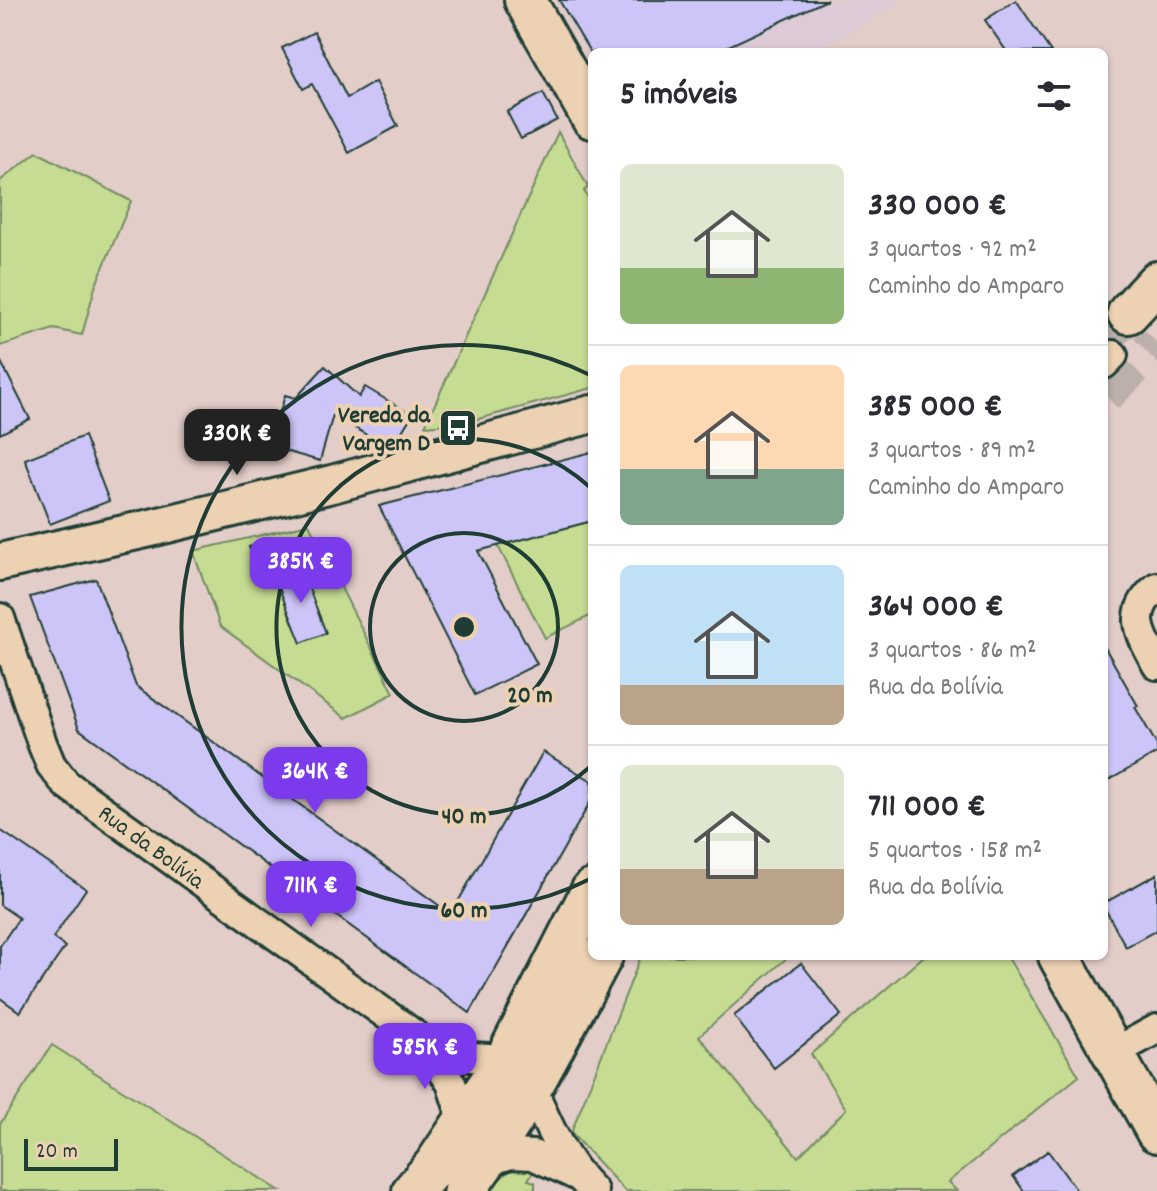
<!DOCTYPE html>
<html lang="pt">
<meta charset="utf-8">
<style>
:root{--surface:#fff;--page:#f7f7f7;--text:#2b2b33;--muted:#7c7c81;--line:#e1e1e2;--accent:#7c3aed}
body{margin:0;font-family:Dekko,sans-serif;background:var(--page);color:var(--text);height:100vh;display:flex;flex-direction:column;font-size:30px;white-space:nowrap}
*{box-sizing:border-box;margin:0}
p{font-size:26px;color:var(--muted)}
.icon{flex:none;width:44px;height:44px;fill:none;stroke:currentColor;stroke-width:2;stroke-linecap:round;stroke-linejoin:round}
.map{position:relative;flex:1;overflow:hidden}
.panel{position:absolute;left:588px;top:48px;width:520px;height:912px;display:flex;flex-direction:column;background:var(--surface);border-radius:12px;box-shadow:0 2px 6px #0004}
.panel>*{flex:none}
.scale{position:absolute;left:24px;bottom:20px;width:94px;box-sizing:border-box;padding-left:8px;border:4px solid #1f3d34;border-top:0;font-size:22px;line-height:28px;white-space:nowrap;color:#1f3d34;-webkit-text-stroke:6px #ecd1b3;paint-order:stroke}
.price{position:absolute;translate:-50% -68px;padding:0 18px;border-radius:16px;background:var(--accent);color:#fff;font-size:26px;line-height:52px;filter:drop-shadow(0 2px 4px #0008)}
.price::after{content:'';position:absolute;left:50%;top:48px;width:24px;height:18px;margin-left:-12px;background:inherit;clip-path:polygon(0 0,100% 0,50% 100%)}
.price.current{background:#222;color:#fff}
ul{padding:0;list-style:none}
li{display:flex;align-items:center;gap:24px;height:200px;padding:0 32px}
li+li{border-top:2px solid var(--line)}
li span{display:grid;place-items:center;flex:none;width:224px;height:160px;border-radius:12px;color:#555}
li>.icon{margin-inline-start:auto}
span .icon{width:96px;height:96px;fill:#fffc;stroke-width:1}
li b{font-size:34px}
h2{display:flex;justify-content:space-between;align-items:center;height:96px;padding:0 32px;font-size:34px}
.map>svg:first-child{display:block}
.built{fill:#dccbd6}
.green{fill:#c5dc92;stroke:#728c63;stroke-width:2}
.building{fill:#cdc5f8;stroke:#1f3d34;stroke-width:2}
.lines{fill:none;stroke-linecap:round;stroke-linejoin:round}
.secondary-tunnel{stroke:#bcb0aa;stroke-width:40;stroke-dasharray:40 20;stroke-linecap:butt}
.minor-casing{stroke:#1f3d34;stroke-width:34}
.tertiary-casing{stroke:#1f3d34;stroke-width:42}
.secondary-casing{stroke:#1f3d34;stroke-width:46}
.minor{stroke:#ecd1b3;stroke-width:28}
.tertiary{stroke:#ecd1b3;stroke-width:36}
.secondary{stroke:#ecd1b3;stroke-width:40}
.ring{fill:none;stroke:#1f3d34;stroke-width:4}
.labels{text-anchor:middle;stroke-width:8;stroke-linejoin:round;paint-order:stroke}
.poi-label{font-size:24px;font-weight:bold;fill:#1f3d34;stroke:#ecd1b3;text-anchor:end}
.street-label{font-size:24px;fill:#1f3d34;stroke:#ecd1b3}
.centre{fill:#1f3d34;stroke:#ecd1b3;stroke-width:4}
.ring-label{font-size:24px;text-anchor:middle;font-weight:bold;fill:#1f3d34;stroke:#ecd1b3;stroke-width:8;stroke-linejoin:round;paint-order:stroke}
</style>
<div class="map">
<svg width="1157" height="1191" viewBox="0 0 1157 1191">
<rect width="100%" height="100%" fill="#e3cdc8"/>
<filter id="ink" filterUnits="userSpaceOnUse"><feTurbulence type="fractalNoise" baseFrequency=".0125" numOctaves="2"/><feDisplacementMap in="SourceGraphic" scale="16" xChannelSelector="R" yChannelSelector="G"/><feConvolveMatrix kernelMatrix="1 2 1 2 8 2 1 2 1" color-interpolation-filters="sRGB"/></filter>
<g filter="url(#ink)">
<path class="built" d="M557,0H904L815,52H592V64Z"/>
<path class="green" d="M558,132L588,187L584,191L592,205V388L467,422L425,426Z
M37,152L131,201L95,287L82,335L54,329L0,346V181Z
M592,521V615L545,638L498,546Z
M309,524L394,693L346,718L220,626L193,551Z
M641,956H789L699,1036L798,1157L846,1109L811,1054L924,956H1007L1079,1076L948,1182L957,1191H625L571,1133Z
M52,1045L280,1191H0V1124Z
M538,1164L528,1180L535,1182V1189L493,1191L491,1189C509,1168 511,1168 538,1164Z"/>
<path class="building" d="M559,0H827L716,52H590Z
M1016,0L1051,52H1007L985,20Z
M314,32L347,98L375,82L398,126L349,153L312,84L303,89L282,48Z
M543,93L557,120L521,139L507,112Z
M0,360L30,419L0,434Z
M325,366L359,397L365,387L412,415L393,446L387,447L333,415L320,461L270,447L285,395L296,398Z
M84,436L109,501L50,524L25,459Z
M592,452V521L478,551L537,664L475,695L379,506Z
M273,539L285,572L260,580L249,547Z
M301,568L326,633L301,643L275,578Z
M96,579L136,686L451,914L543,752L592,781V799L470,1013L79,729L30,597Z
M1104,646L1138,706L1135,707L1157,745V753L1104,783Z
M0,830L86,889L53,938L65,947L20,1012L0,998V946L19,918L0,905Z
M1157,874V930L1126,947L1104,907V903Z
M801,963L841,1015L774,1068L734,1016Z
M1048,1151L1077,1191H1024L1013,1176Z"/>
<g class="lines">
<path class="secondary-tunnel" d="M1104,336L1128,313
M1104,394L1157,343"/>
<g class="minor-casing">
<path id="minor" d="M1104,364L1113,355
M1157,587C1126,613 1141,635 1157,665
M0,618L42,743L51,765L66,784L423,1041L471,1057L506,1059
M423,1041L451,1083L464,1123
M1113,1053L1157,1029
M532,1087C547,1125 564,1162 593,1191
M486,1162L511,1154L533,1155L578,1176"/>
</g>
<g class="tertiary-casing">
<path id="tertiary" d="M0,562L155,527L332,484L592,414"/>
</g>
<g class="secondary-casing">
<path id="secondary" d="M525,0L592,118
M1128,313L1157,282
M1059,956L1157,1132
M413,1191L435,1165L506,1059L592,890
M464,1191C519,1119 559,1036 602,956"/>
</g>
<use href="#minor" class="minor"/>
<use href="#tertiary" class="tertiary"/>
<use href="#secondary" class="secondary"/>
</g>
</g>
<g class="ring">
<circle cx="464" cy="627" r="94"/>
<path d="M591 766A188 188 0 1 1 591 488"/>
<path d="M590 879A282 282 0 1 1 590 375"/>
</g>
<defs>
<g id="bus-square" transform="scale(2)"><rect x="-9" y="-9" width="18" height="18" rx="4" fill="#1f3d34" stroke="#ecd1b3"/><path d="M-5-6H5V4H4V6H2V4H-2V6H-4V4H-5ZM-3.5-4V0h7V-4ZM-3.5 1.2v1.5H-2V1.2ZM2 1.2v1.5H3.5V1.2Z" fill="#fff"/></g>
</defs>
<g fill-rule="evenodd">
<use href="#bus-square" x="458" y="428"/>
</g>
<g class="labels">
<g class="poi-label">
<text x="430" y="422">Vereda da<tspan x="430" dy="28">Vargem D</tspan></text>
</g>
<g class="street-label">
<text transform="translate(152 846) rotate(36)" y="8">Rua da Bolívia</text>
</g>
</g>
<circle cx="464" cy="627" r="12" class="centre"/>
<g class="ring-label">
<text x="530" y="702">20 m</text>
<text x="464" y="823">40 m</text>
<text x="464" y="917">60 m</text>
</g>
</svg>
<div class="scale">20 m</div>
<b class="price current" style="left:237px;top:477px">330K €</b>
<b class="price" style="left:301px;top:605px">385K €</b>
<b class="price" style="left:315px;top:815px">364K €</b>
<b class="price" style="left:311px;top:929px">711K €</b>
<b class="price" style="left:425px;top:1091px">585K €</b>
<section class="panel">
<h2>5 imóveis<svg class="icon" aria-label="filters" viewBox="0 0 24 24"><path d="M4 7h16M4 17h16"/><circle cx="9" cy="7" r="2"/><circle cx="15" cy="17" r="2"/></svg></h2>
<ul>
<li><span style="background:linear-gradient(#dfe7d0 65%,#8fb573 0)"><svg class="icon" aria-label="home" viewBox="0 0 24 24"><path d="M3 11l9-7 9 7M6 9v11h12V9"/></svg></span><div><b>330 000 €</b><p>3 quartos · 92 m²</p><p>Caminho do Amparo</p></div></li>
<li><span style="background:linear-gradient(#ffd9b3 65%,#7fa58c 0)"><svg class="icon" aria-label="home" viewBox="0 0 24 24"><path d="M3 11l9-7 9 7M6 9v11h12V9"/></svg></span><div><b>385 000 €</b><p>3 quartos · 89 m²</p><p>Caminho do Amparo</p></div></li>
<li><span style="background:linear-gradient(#bfe0f5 75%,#b9a48a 0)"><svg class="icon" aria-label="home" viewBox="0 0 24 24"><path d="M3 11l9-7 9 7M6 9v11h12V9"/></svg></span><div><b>364 000 €</b><p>3 quartos · 86 m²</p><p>Rua da Bolívia</p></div></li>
<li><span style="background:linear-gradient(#dfe7d0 65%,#b9a48a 0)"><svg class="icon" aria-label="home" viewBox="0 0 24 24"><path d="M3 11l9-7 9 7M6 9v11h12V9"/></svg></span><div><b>711 000 €</b><p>5 quartos · 158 m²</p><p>Rua da Bolívia</p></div></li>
</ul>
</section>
</div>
